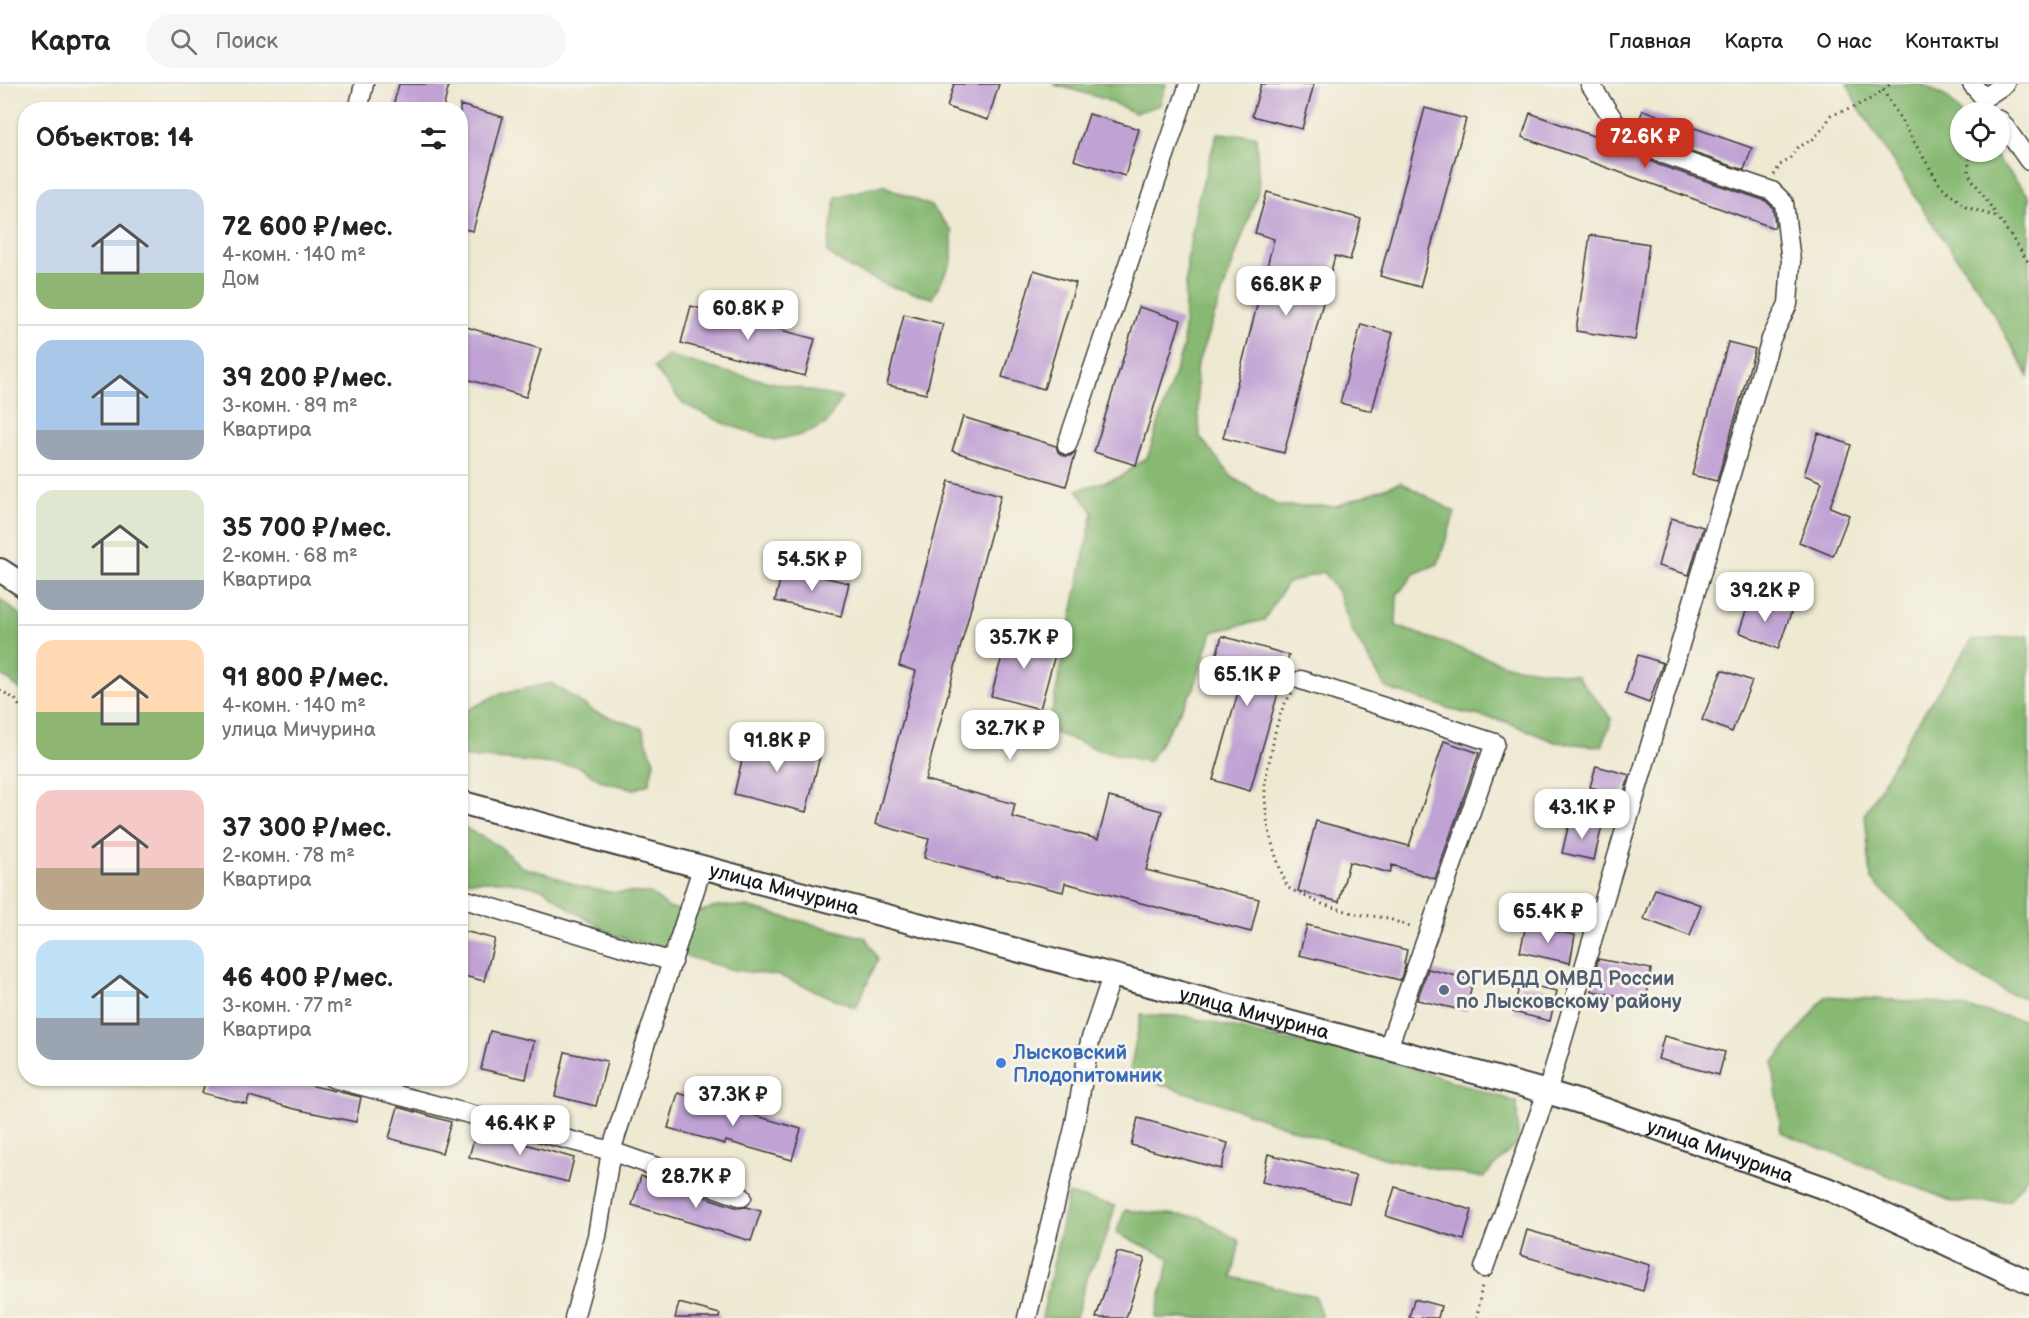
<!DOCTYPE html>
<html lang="ru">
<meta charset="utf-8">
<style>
:root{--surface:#fff;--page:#f6f6f6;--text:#222;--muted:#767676;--line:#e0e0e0;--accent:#c8321e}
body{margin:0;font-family:"Balsamiq Sans",sans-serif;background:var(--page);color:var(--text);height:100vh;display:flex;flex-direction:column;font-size:22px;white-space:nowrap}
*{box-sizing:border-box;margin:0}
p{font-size:20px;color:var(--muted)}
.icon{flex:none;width:33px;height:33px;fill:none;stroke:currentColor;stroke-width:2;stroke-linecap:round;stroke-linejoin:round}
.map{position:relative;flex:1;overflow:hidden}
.details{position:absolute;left:18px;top:18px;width:450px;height:984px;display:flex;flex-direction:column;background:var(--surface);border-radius:24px;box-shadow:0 2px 4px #0004}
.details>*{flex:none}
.controls{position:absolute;left:1950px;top:18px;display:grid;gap:12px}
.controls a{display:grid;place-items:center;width:60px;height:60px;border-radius:50%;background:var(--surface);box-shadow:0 2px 4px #0004;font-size:30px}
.price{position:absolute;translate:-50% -51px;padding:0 14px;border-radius:12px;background:#fff;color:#222;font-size:20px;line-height:39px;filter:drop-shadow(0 2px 3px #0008)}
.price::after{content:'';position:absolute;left:50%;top:36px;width:18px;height:14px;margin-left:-9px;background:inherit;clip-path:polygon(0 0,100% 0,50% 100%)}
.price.selected{background:var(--accent);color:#fff}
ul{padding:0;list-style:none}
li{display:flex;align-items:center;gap:18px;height:150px;padding:0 18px}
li+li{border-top:2px solid var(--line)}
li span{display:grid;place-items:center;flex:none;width:168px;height:120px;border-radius:18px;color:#555}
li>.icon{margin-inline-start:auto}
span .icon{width:72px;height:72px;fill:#fffc;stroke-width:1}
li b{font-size:26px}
h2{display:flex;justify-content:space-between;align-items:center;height:72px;padding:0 18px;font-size:26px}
header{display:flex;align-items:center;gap:36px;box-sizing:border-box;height:84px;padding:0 30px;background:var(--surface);border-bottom:2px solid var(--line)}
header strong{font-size:28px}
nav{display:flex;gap:33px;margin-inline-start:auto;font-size:21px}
.search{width:420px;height:54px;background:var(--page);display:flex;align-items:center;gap:15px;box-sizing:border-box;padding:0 21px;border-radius:33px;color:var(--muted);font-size:22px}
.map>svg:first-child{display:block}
.forest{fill:#87b973;stroke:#526a48;stroke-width:1.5}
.building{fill:#c0a2d4}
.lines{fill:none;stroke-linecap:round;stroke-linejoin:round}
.minor-casing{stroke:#3c3b37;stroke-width:21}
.major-casing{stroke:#3c3b37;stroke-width:26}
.path{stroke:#3c3b37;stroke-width:3;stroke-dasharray:1.5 4.5;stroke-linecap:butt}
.minor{stroke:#fff;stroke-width:18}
.major{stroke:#fff;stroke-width:22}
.service-dot{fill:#5c6f8a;stroke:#f7f3e8;stroke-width:2}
.shop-dot{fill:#3f7fe0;stroke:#f7f3e8;stroke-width:2}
.labels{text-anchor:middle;stroke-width:6;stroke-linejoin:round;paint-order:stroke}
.street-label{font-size:20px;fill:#1c1c1c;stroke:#f7f3e8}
.service-label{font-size:20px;font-weight:bold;fill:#4e5e75;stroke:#f7f3e8;text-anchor:start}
.shop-label{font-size:20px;font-weight:bold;fill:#366cbe;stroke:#f7f3e8;text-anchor:start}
</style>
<header>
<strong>Карта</strong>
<div class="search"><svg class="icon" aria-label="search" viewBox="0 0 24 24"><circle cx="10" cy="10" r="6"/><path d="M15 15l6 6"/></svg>Поиск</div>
<nav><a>Главная</a><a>Карта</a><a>О нас</a><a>Контакты</a></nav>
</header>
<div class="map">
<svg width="2029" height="1234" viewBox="0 0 2029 1234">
<rect width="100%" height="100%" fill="#f7f3e8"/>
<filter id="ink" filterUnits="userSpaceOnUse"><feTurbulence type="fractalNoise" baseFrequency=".0167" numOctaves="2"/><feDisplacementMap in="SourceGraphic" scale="12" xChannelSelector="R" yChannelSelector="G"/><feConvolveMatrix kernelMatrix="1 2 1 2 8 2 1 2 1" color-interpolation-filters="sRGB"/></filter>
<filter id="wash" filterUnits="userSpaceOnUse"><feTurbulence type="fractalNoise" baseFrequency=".008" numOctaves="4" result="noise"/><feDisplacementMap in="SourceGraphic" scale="24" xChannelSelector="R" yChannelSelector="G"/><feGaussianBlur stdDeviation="1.35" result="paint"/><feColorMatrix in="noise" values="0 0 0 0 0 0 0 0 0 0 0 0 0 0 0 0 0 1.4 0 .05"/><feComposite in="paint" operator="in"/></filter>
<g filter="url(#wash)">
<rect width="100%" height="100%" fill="#eee9d1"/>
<path class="forest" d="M1053,0H1166L1160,21L1135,29L1104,15Z
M1847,0H1923L1948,14L1960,29V68H1992L2029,112V293L1981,208L1928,133L1858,22Z
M1217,49L1256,52L1259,105L1196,284L1200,353L1232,393L1278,422H1336L1401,398L1455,428L1438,480L1414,490L1397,511L1396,542L1510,582L1576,591L1612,635L1602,663L1555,658L1504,637L1460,628L1386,604L1352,547L1338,508L1323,488L1287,499L1264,536L1212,548L1194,604L1149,678L1099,666L1048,646L1093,428L1077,406L1120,393L1148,372L1183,263L1187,177L1197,119Z
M882,101L931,122L952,147V177L932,214L889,202L850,184L827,169L836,113Z
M667,271L722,287L842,314L826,340L806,350L775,356L728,341L683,320L654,284Z
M0,515L25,535V609L0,590Z
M2029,552V915L2006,908L1959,881L1871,795L1865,730L1914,644L1972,556Z
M551,599L595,628L642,644L654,678L649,700L635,705L603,698L578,682L461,672V630L496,611Z
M460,741L499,762L522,783L548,790L581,803L611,808L650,809L669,824L694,829L719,822L746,823L866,854L878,875L856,924L780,892L733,886L611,850L570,825L544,805L505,797H472L461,795Z
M1826,912L1942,919L2029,937V1090L2009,1117L1953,1118L1781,1048L1773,979Z
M1141,931L1185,932L1280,955L1380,974L1517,1018L1518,1058L1483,1094L1388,1075L1315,1053L1217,1018L1129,991Z
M1068,1110L1115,1122L1108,1148L1085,1199L1076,1234H1042Z
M1125,1126L1199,1133L1240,1157L1232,1193L1315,1212L1322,1234H1155L1170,1174L1116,1149Z"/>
<g id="blocks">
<path class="building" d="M399,0H449L443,26H392Z
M954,0H999L988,36L947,23Z
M1261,0H1314L1302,45L1252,32Z
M460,21L503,33L473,147L460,144Z
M1425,24L1466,35L1420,203L1380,192Z
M1643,26L1752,64L1744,86L1667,60L1636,44Z
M1530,29L1626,64L1659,81L1766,117L1773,124L1775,140L1774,144L1522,53Z
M1089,30L1139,45L1125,92L1074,76Z
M1267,108L1361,135L1350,176L1335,172L1284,369L1223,354L1274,155L1255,149Z
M1590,151L1649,160L1635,256L1576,247Z
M1034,186L1076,199L1044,305L1002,293Z
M691,222L815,255L805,292L681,259Z
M1139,223L1181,236L1136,381L1094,368Z
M904,230L943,240L926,310L887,301Z
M1361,240L1393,249L1372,327L1340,319Z
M463,242L541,265L526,313L460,293V251Z
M1728,258L1755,265L1717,397L1692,391Z
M963,333L1056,362L1058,368L1064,372H1070L1076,368L1066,402L952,367Z
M1818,349L1851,361L1830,423L1849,431L1833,472L1799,458L1822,398L1804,391Z
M949,397L1001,411L925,696L1015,720L1012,733L1098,755L1109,713L1162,727L1146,786L1259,815L1251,848L1065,799L1063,808L996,791V793L924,774L929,755L875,740L916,587L899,582Z
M1671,434L1703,443L1689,491L1658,482Z
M783,484L849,499L841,532L775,517Z
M1750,515L1791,529L1778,565L1739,548Z
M1009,547L1058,560L1040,625L991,612Z
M1222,552L1289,571L1250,707L1213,696L1241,598L1211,590Z
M1638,571L1663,579L1649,619L1625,610Z
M1722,586L1752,597L1732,648L1702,636Z
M748,650L821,668L806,728L734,710Z
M1444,657L1479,669L1435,795L1392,781L1390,789L1349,778L1339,818L1298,807L1316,737L1409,762Z
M1596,682L1630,691L1623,711L1590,703Z
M1570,735L1602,742L1594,776L1562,769Z
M1655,805L1701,821L1690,852L1644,835Z
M1307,841L1407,866L1404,880H1406L1400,896L1299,871Z
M1526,841L1575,851L1570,879L1520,868Z
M460,846L495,855L484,897L460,891Z
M1598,875L1651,885L1646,917L1592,907Z
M1428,885L1473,896L1466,927L1417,916Z
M1520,899L1557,907L1550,937L1513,928Z
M490,947L534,957L526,995L481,985Z
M1664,952L1725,968L1719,991L1658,975Z
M565,968L607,977L596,1022L555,1012Z
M206,994H292L306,998L305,1000L361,1013L356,1038L295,1025L249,1012L247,1020L202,1009Z
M678,1009L801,1045L792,1076L726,1057L725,1060L668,1044Z
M398,1023L451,1038L442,1069L389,1054Z
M1138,1034L1228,1059L1221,1085L1131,1061Z
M477,1044L519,1055L518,1058L574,1074L568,1098L469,1073Z
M1268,1070L1356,1092L1349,1119L1262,1098Z
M641,1092L738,1124L746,1123L761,1127L751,1157L632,1121Z
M1395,1103L1472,1126L1464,1156L1386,1132Z
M1527,1146L1650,1181L1643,1207L1520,1171Z
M1117,1168L1145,1174L1126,1234H1096Z
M1414,1215L1441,1222L1438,1234H1409Z
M679,1219L720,1230L719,1234H675Z"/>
</g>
</g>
<g filter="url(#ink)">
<use href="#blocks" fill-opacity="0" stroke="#3c3b37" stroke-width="1.5"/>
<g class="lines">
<g class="minor-casing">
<path id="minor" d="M1972,0L1984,14L2005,0
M358,26L364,0
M2000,36L2029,77
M1067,361L1189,0
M1301,596L1495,659L1388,964
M460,814L673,878
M332,994L611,1067L742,1113
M1484,1184L1547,1008L1771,255L1788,220L1791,178L1784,119L1772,107L1663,70L1623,50L1590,0
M574,1234L597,1152L611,1067L702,784
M1027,1234L1074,1044L1090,957L1112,892"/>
</g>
<g class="major-casing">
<g id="major">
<path d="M0,486L26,503"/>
<path id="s1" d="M460,718C822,817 1186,908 1547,1008L1606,1026L1833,1107L2029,1198"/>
</g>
</g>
<path class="path" d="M1883,6L1940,101L1966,123L1998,133
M1970,68L1968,89L2029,179
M1774,91L1780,81L1789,76L1797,64L1813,55L1825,42L1831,31C1853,25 1873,16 1890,0
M0,606L15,615L26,632
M1292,609C1280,624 1275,645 1272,665C1269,678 1265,692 1265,706C1265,740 1274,772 1288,804L1319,819L1356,830L1387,834L1412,844
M1477,1234L1482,1200"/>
<use href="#minor" class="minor"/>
<use href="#major" class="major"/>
</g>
</g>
<circle class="service-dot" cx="1444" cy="906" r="6"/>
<circle class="shop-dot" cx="1001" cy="979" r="6"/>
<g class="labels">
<g class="street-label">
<text dy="7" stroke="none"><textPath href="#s1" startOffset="336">улица Мичурина</textPath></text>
<text dy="7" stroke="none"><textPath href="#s1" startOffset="822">улица Мичурина</textPath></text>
<text dy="7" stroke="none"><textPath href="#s1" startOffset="1308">улица Мичурина</textPath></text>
</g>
<g class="service-label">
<text x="1456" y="901">ОГИБДД ОМВД России<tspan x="1456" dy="23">по Лысковскому району</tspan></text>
</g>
<g class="shop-label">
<text x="1013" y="975">Лысковский<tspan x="1013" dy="23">Плодопитомник</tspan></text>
</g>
</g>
</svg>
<div class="controls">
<a><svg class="icon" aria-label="locate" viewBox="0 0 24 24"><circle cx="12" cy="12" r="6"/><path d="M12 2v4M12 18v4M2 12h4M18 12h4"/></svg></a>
</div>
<b class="price selected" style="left:1645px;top:85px">72.6K ₽</b>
<b class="price" style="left:1286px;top:233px">66.8K ₽</b>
<b class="price" style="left:748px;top:257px">60.8K ₽</b>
<b class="price" style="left:812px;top:508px">54.5K ₽</b>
<b class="price" style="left:1765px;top:539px">39.2K ₽</b>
<b class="price" style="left:1024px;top:586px">35.7K ₽</b>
<b class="price" style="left:1247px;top:623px">65.1K ₽</b>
<b class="price" style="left:1010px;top:677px">32.7K ₽</b>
<b class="price" style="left:777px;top:689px">91.8K ₽</b>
<b class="price" style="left:1582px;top:756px">43.1K ₽</b>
<b class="price" style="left:1548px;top:860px">65.4K ₽</b>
<b class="price" style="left:733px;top:1043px">37.3K ₽</b>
<b class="price" style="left:520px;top:1072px">46.4K ₽</b>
<b class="price" style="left:696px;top:1125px">28.7K ₽</b>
<section class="details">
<h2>Объектов: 14<svg class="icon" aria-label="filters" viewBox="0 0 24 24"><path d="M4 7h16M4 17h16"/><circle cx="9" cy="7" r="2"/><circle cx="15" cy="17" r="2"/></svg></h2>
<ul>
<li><span style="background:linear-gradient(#c9d6e8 70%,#8fb573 0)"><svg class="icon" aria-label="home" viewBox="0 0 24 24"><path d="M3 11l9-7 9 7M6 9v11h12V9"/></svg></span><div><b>72 600 ₽/мес.</b><p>4-комн. · 140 m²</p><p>Дом</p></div></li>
<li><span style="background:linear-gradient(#a9c7e8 75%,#9aa5b1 0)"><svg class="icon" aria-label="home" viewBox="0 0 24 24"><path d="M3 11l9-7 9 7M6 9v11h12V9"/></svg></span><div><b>39 200 ₽/мес.</b><p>3-комн. · 89 m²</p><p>Квартира</p></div></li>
<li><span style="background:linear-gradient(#dfe7d0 75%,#9aa5b1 0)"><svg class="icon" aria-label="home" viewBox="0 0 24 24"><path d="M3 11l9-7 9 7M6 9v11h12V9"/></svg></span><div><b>35 700 ₽/мес.</b><p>2-комн. · 68 m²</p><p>Квартира</p></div></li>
<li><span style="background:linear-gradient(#ffd9b3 60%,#8fb573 0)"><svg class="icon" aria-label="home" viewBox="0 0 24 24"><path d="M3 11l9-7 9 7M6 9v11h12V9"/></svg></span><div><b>91 800 ₽/мес.</b><p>4-комн. · 140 m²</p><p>улица Мичурина</p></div></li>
<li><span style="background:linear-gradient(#f6c9c9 65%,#b9a48a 0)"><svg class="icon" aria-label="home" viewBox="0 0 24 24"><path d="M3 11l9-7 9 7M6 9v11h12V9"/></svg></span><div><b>37 300 ₽/мес.</b><p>2-комн. · 78 m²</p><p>Квартира</p></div></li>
<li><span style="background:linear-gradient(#bfe0f5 65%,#9aa5b1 0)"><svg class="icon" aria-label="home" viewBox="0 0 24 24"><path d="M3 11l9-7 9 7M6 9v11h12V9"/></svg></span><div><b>46 400 ₽/мес.</b><p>3-комн. · 77 m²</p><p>Квартира</p></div></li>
</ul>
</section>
</div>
